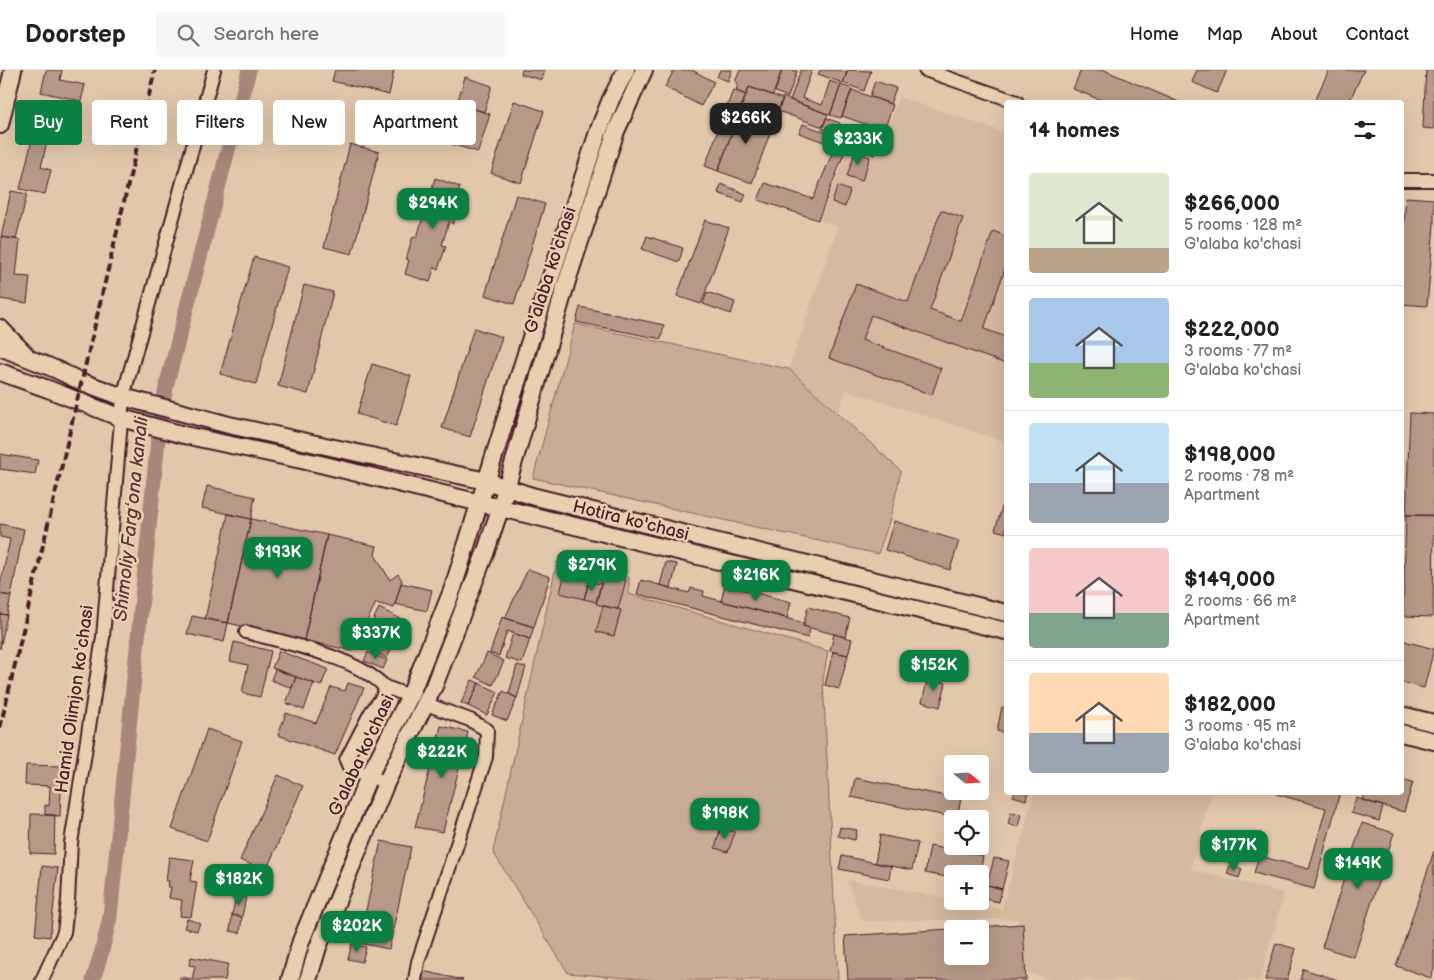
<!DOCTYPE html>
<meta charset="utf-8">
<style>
:root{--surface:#fff;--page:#f6f6f6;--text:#202124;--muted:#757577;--line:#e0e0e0;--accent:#0b8043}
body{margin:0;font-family:"Balsamiq Sans",sans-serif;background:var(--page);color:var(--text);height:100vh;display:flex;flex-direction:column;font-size:19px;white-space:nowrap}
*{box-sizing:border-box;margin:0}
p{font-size:16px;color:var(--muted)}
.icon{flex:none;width:28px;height:28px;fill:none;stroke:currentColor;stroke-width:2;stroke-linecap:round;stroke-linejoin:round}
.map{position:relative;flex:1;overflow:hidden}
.panel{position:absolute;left:1004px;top:30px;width:400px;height:695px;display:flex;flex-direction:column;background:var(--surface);border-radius:5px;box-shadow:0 5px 20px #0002}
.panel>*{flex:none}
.banner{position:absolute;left:15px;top:30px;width:475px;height:45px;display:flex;gap:10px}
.needle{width:32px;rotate:108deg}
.tools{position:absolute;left:944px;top:685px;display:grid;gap:10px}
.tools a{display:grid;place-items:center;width:45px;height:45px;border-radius:5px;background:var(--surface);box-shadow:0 5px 20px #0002;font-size:25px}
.price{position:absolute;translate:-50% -42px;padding:0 11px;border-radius:10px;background:var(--accent);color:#fff;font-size:16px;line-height:32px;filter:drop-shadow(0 1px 2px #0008)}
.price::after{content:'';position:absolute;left:50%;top:30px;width:15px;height:11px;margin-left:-8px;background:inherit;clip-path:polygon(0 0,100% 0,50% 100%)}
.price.on{background:#222;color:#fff}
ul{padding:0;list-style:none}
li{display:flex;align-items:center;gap:15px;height:125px;padding:0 25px}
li+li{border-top:1px solid var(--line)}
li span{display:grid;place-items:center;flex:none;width:140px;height:100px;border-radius:5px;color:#555}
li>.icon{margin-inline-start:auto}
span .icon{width:60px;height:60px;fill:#fffc;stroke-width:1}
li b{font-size:21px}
h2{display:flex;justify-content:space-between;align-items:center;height:60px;padding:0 25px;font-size:21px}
.pill{padding:0 18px;border-radius:5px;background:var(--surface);box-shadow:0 5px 20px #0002;font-size:18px;line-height:45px}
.pill.on{background:var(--accent);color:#fff}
header{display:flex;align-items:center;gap:30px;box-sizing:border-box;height:70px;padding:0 25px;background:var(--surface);border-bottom:1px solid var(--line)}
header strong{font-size:24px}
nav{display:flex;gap:28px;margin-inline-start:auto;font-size:18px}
.search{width:350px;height:45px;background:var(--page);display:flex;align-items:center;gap:12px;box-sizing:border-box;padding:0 18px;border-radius:5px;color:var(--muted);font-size:19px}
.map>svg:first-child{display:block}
.built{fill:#d5baa0}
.green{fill:#c9ac95;stroke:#8a6660}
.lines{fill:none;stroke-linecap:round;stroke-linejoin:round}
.canal{stroke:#a8877a;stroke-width:15}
.building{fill:#b79987;stroke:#4a1f2b;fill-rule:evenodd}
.street-casing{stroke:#4a1f2b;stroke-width:16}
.secondary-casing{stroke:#4a1f2b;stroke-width:20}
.street{stroke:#e8cfb0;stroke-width:12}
.secondary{stroke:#e8cfb0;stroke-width:16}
.rail{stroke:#4a1f2b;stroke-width:4;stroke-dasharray:8 4;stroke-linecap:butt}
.labels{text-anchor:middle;stroke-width:5;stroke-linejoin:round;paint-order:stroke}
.street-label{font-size:18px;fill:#4a1f2b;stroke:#e8cfb0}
.water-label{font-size:19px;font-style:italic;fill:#5d343b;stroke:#e8cfb0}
</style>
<header>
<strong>Doorstep</strong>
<div class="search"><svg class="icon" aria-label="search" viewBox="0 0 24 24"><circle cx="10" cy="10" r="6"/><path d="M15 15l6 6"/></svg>Search here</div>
<nav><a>Home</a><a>Map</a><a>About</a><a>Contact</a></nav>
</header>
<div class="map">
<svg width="1434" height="910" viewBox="0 0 1434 910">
<rect width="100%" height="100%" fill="#e2c8ab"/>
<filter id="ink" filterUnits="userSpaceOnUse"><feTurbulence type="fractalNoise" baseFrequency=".02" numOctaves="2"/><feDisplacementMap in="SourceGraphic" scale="10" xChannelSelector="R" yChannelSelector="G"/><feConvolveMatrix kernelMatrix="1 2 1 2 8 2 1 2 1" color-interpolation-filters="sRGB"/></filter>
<g filter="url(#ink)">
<path class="built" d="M899,27L1006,63V372L846,320L838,343L789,299L838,156L819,150L849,78L878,87Z
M1211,722L1191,800L1284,823L1260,910H1052L1021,901L1018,849L862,851L847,810L952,829V831H962L1002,839L1034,723Z"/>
<path class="green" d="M575,254L789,299L901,401L890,449L878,484L533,408Z
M557,492L629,508V524L828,581L823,609L838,910H652L568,903L493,782Z"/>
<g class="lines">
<path class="canal" d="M93,910L102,881L110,847L160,349L167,313L249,0"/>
</g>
<path class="building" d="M46,0H62L60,10L85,15L81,31L41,22Z
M335,0H394L389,25L332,11Z
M522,0H545L542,10L521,4Z
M674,0H692L714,12L701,36L665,17Z
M720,0H732L728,11L717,7Z
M740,0H782L773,25L749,17L746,25L736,21L738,13L735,12Z
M782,0L797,1L788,27L775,22Z
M801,0H812L802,28L822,35L830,11L841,15L830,45L790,30Z
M820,0H839L847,3L843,13L818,4Z
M848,0L871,1L864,21L843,13Z
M1081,0H1104L1179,32H1106L1073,19Z
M1197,0H1227L1217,23L1192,12Z
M1329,0H1364L1349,32H1314Z
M1426,0H1434V59L1423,58Z
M465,7L492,16L484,42L457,33Z
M875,11L896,18L890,34L870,26Z
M841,15L852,19L841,48L830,45Z
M749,17L783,29L775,49L741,37Z
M733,20L746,25L718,101L705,96Z
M852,20L893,35L875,85L841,73L845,62L866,70L871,56L842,46Z
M783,27L828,44L823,57L778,41Z
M514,31L544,41L521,113L491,103Z
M393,32L438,42L435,56L390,46Z
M464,36L490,44L478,82L451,74Z
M741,37L775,49L752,113L718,101Z
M39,41L68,48L63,66L49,63L41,97L51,100L45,124L20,119Z
M826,48L840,53L836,64L822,59Z
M803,54L827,63L824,72L799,63Z
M837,72L847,76L818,150L758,130L765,113L813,129Z
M350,74L379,82L352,184L324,177Z
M855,82L870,87L862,111L847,106Z
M435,108L460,117L456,129L460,130L453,154L449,152L442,175L446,176L438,199L434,198L430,212L405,204L409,190L406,189L413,166L417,167L424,144L421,143L428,120L431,121Z
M721,114L746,124L743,132L718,123Z
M838,116L850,121L845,137L832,132Z
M11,121L27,124L16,169L1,167Z
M516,125L545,134L514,234L485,225Z
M1406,127L1434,129V155L1427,236L1401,234V188Z
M941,140L963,148L930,240L961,251L993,161L1006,166V196L984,259L1006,267V294L871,245L862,270L941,298L932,325L829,288L856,214L908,232Z
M705,150L729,158L701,234L677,226Z
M647,166L683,178L679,192L642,179Z
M1,167L20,170L16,206L30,207L27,233L0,229Z
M254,187L288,197L256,314L220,304Z
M304,215L333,222L308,324L278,316Z
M707,222L735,232L731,244L703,234Z
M580,237L664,255L661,269L576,252Z
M474,258L502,267L470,367L442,358Z
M372,294L411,306L396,356L357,344Z
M1410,343L1434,344V445H1406Z
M0,384L38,390L35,404L0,399Z
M207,416L255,427L251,449L202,438Z
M1003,434L1006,435V463L995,460Z
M228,444L251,449L228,553L205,549Z
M1406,445L1434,446L1433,547L1403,546Z
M251,449L327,465L304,570L228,553Z
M894,451L959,471L950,500L885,480Z
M0,454L24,459L11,526L0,524V516L10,469L0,467Z
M327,465L377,476L375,485L390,510L398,504L402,510L394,538L376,533L352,581L304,570Z
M666,492L677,494L671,518L660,515Z
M528,499L550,507L534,557L505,548Z
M565,503L590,509L584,529L560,523Z
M604,504L626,510L618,539L596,534Z
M641,510L689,523L691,518L704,521L703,526L804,553L803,556L810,558L808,568L637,524Z
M589,511L601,514L596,532L584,529Z
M401,513L432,520L427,541L395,534Z
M725,515L791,532L787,548L721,531Z
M0,524L11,526L7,545L0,544Z
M603,536L621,540L614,566L596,562Z
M808,537L850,548L845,567L803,556Z
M379,538L405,551L387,588L361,575Z
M0,544L7,545L0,579Z
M192,546L228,553L224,572L187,564Z
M502,547L534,557L530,569L507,561L499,586L490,583Z
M513,563L530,569L522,593L505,588Z
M834,564L852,569L848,585L830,581Z
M1401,570L1434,579L1424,618L1401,612Z
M234,572L271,581L260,627L242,623L248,595L230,591Z
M279,581L328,599L321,616L272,598Z
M368,582L387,590L383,599L364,591Z
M833,582L848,585L839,619L825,615Z
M487,583L504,591L493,615L476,607Z
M517,595L526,597L517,628L509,624Z
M275,599L296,607L292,618L271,610Z
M296,607L314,613L304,640L286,633Z
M928,608L946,613L940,637L922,632Z
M472,610L479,613L468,636L461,633Z
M348,613L364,618L335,685L278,665L286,643L316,653L331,617L345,621Z
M479,613L498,622L487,645L468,636Z
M503,621L517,628L507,651L492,645Z
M1002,637L1006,638V663L997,661Z
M441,656L468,662L443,762L415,757Z
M207,659L242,671L207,771L172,759Z
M26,695L62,696L60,746L45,745V735L49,736L50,716L25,715Z
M278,705L303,716L266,801L240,790Z
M855,708L961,729L957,748L851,727Z
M1401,709L1413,712L1404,742L1362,730L1364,722H1401Z
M1015,722H1028L1026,730L1013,726Z
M1276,722H1340L1314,819L1254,803L1259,786L1309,799L1326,738L1276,724Z
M1356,728L1383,736L1379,751L1351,743Z
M1011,742L1021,744L1018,757L1008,754Z
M31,744L55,745L54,784L30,783Z
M1362,753L1394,763L1354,887L1322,877Z
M721,757L735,762L728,782L715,778Z
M840,757L857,760L855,770L838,766Z
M880,765L918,773L912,800L875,793Z
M381,771L411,777L389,879L359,873Z
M930,776L983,786L980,804H952V808L925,803Z
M1434,781V899L1431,908L1396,896Z
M842,786L891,796L889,809L839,799Z
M169,787L194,790L190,811L197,812L191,847L180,846L182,830L169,828L171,817H168L169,811H166Z
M994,788L1009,791L1002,819L987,815Z
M1230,795L1242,799L1239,808L1227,804Z
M42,796L58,798L50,867L35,865Z
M984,814L1002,819L999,832L981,828Z
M236,825L246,827L242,847L232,845Z
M232,845L242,847L240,863L230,861Z
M187,849L200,853L197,861L184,858Z
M1023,854L1026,910H848L845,866ZM952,859H980V886H952Z
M1276,873L1296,879L1287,910H1265Z
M352,874L366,877L362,892L348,889Z
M191,887L228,894L225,910H180V907L192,909L195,896L189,895Z
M1303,899L1338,910H1300Z
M423,901L463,910H421Z"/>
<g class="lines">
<g class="street-casing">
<path id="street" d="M925,0L1017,32
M1401,110H1434
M246,562C287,573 356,587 385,617
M386,713L349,697L346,690L371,642L383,626L385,617L410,626
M42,910L64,862L68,830L71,773L103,567L123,327L214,0
M415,910L418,892L486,687L487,660L470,650L426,634"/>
</g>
<g class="secondary-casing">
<path id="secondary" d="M0,55L13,0
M0,258L26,285
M0,277L55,299L82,312L123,327L229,355L486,411L532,426L1006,543
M0,302L48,319L121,348L184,365L320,394L1006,561
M1401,645L1434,653
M1401,663L1434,671
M290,910L301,871L369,706L410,626L453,518L529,274L598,62L611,29L626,0
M308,910L318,877L386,713L434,616L486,481L500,439L567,211L616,61L644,0"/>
</g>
<use href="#street" class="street"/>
<use href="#secondary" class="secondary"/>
<path class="rail" d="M0,658L155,0"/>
</g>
</g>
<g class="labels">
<g class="street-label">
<text transform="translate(550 200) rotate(-72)" y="6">G'alaba ko'chasi</text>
<text transform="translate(631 450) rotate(14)" y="6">Hotira ko'chasi</text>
<text transform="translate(74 629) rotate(-82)" y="6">Hamid Olimjon koʻchasi</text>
<text transform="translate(361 685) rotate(-65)" y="6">G'alaba ko'chasi</text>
</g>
<g class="water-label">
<text transform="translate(130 449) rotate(-84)" y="7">Shimoliy Fargʻona kanali</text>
</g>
</g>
</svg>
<div class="tools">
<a><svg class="needle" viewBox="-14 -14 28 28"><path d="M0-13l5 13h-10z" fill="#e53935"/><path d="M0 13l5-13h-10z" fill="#757577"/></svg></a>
<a><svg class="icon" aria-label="locate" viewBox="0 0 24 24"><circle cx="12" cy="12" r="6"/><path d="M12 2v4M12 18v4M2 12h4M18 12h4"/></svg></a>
<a>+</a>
<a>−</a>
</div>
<b class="price on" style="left:746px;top:75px">$266K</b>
<b class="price" style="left:858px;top:96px">$233K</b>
<b class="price" style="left:433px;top:160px">$294K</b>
<b class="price" style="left:278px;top:509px">$193K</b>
<b class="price" style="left:592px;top:522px">$279K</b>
<b class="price" style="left:756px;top:532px">$216K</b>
<b class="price" style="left:376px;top:590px">$337K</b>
<b class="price" style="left:934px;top:622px">$152K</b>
<b class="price" style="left:442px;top:709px">$222K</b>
<b class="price" style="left:725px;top:770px">$198K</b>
<b class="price" style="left:1234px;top:802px">$177K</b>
<b class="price" style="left:1358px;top:820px">$149K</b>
<b class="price" style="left:239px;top:836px">$182K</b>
<b class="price" style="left:357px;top:883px">$202K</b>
<div class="banner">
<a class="pill on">Buy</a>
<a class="pill">Rent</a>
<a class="pill">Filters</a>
<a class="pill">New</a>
<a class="pill">Apartment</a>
</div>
<section class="panel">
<h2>14 homes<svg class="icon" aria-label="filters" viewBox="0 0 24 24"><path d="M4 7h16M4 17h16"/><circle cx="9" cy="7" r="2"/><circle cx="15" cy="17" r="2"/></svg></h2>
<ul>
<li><span style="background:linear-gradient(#dfe7d0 75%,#b9a48a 0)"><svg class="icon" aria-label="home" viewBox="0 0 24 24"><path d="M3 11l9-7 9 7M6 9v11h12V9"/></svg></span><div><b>$266,000</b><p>5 rooms · 128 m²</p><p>G'alaba ko'chasi</p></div></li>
<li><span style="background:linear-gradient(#a9c7e8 65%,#8fb573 0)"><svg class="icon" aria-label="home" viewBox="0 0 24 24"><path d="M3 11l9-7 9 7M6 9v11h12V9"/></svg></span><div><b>$222,000</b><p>3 rooms · 77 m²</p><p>G'alaba ko'chasi</p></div></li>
<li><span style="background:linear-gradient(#bfe0f5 60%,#9aa5b1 0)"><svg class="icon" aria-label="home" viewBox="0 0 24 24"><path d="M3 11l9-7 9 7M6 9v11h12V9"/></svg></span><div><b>$198,000</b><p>2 rooms · 78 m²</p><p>Apartment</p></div></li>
<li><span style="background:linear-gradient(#f6c9c9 65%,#7fa58c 0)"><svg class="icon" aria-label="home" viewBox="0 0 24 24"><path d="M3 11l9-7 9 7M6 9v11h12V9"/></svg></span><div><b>$149,000</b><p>2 rooms · 66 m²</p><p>Apartment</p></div></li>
<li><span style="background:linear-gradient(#ffd9b3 60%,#9aa5b1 0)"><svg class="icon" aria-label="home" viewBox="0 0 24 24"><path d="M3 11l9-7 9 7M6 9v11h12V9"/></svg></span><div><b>$182,000</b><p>3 rooms · 95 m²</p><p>G'alaba ko'chasi</p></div></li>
</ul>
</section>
</div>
